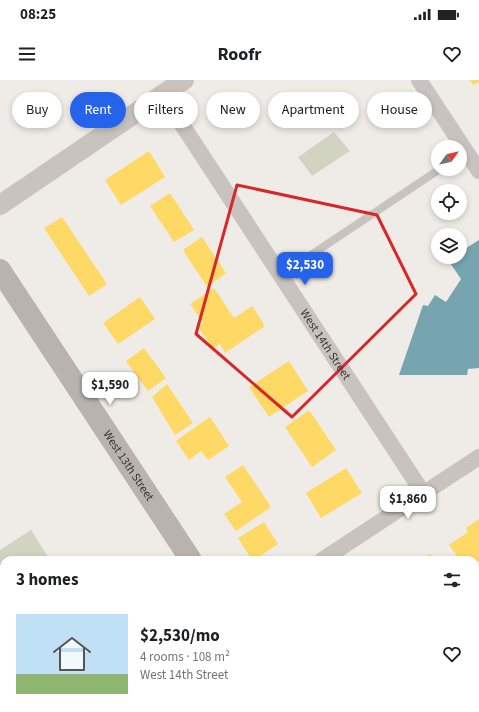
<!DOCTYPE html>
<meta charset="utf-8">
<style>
:root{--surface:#fff;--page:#f6f6f6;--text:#202124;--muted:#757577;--accent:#2563eb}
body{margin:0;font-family:"Source Sans 3",sans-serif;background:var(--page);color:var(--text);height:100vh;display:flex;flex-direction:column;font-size:15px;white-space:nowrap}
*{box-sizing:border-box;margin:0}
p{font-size:13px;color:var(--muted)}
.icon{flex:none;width:22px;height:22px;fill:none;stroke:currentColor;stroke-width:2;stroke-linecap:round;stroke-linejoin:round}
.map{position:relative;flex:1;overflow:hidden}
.panel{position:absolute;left:0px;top:476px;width:479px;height:156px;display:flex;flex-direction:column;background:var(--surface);border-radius:12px 12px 0 0;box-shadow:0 2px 6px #0003}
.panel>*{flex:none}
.banner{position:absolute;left:12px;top:12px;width:455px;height:36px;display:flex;gap:8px}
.needle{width:26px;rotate:56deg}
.buttons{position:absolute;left:431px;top:60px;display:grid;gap:8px}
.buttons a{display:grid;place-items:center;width:36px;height:36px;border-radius:50%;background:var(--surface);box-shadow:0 2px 6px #0003;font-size:20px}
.price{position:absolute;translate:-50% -34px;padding:0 9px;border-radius:8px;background:#fff;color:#222;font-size:13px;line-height:26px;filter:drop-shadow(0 1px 2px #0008)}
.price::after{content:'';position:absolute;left:50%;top:24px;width:12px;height:9px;margin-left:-6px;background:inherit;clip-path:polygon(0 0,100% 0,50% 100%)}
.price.active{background:var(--accent);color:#fff}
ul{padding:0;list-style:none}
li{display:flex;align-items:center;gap:12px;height:100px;padding:0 16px}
li span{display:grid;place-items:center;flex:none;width:112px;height:80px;border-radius:0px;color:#555}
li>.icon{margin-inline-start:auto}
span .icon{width:48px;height:48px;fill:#fffc;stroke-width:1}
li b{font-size:17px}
h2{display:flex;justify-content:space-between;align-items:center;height:48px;padding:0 16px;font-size:17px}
.tag{padding:0 14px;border-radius:18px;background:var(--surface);box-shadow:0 2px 6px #0003;font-size:14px;line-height:36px}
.tag.active{background:var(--accent);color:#fff}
.status{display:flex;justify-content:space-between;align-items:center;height:28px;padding:0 20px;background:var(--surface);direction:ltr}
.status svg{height:11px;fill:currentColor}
header{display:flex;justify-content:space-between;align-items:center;height:52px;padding:0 16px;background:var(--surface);font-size:18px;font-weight:700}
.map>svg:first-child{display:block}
.green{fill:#d0d4c1}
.homes{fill:#ffd966}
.public{fill:#76a5af}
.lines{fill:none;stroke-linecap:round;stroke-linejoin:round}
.service{stroke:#c8c3be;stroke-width:8}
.minor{stroke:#c8c3be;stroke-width:16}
.tertiary{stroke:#c8c3be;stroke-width:20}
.secondary{stroke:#b9b3af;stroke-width:22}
.marked{fill:none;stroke:#d62828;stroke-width:3;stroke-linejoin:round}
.labels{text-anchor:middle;stroke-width:4;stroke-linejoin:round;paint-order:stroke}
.street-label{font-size:12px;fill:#3a302c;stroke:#faf5ee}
</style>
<div class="status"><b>08:25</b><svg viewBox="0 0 49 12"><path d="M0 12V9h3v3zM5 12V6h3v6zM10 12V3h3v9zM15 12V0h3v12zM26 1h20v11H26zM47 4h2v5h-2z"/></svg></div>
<header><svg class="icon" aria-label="menu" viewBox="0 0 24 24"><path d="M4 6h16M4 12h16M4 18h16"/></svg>Roofr<svg class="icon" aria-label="heart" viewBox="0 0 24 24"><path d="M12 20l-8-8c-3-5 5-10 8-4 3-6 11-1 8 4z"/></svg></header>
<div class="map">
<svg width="479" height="632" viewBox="0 0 479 632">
<rect width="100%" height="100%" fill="#efebe6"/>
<path class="green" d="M334,52L350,71L312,96L298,77Z
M31,450L50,480H4V624L0,627V470Z"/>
<path class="homes" d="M470,0H479V2L473,5Z
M149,71L165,97L121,125L105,100Z
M170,113L194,150L174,162L150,126Z
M62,137L107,204L89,216L44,148Z
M202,157L226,193L207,207L183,170Z
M214,208L234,238L252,226L265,246L225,273L220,264L213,269L198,247L203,243L190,224Z
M140,217L155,239L118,264L103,243Z
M144,268L166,298L148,311L126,281Z
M289,281L308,311L269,337L249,307Z
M167,304L193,343L175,355L152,317Z
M309,330L336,370L312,387L285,347Z
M210,337L229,366L208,380L201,371L189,380L176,361Z
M243,385L271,427L236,451L224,434L242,422L225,397Z
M346,388L362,413L321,438L306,413Z
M479,439V481L475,483V480H460L449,465L468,452L466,448Z
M264,442L278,464L254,480H252L238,458Z
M430,474L434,480H420Z
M479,617V627L475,621V620Z
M438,628H464L466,632H436L439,630Z"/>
<path class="public" d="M479,160V288L468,289L467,295H399L423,225L428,226L435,215L446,222L461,199L448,180L453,177H460V172Z"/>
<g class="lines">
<path class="service" d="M281,195L440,89
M475,541L479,538
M339,632L345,628"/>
<g class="minor">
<path d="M419,0L479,91"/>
<path id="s1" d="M162,14L423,413"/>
<path d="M322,480L479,377"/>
</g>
<path class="tertiary" d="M0,125L184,0"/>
<g class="secondary">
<path id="s2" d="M0,190L191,480"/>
<path d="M288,628L290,632"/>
</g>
</g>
<path class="marked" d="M237,105L377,135L416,214L292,337L196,254Z"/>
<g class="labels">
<g class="street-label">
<text dy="4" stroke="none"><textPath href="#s1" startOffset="299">West 14th Street</textPath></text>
<text dy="4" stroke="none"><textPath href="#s2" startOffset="234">West 13th Street</textPath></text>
</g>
</g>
</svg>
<div class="buttons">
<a><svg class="needle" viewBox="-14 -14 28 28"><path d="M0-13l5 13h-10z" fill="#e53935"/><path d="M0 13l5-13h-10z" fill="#757577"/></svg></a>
<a><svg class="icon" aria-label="locate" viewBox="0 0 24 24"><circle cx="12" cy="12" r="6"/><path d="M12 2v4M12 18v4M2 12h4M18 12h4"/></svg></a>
<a><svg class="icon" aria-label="layers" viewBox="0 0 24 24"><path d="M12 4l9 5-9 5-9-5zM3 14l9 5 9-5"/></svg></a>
</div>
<b class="price active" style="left:305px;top:206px">$2,530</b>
<b class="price" style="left:110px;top:326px">$1,590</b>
<b class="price" style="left:408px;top:440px">$1,860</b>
<div class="banner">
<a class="tag">Buy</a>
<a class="tag active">Rent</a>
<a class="tag">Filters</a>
<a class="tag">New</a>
<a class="tag">Apartment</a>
<a class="tag">House</a>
</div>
<section class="panel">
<h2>3 homes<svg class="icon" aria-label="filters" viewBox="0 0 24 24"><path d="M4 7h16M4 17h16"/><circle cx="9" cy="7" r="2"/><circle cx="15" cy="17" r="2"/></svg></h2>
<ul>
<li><span style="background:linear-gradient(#bfe0f5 75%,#8fb573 0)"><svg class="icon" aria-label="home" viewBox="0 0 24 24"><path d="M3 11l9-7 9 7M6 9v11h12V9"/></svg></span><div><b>$2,530/mo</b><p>4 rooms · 108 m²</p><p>West 14th Street</p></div><svg class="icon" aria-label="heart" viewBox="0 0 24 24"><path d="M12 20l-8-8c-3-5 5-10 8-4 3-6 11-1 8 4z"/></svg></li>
</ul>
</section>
</div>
